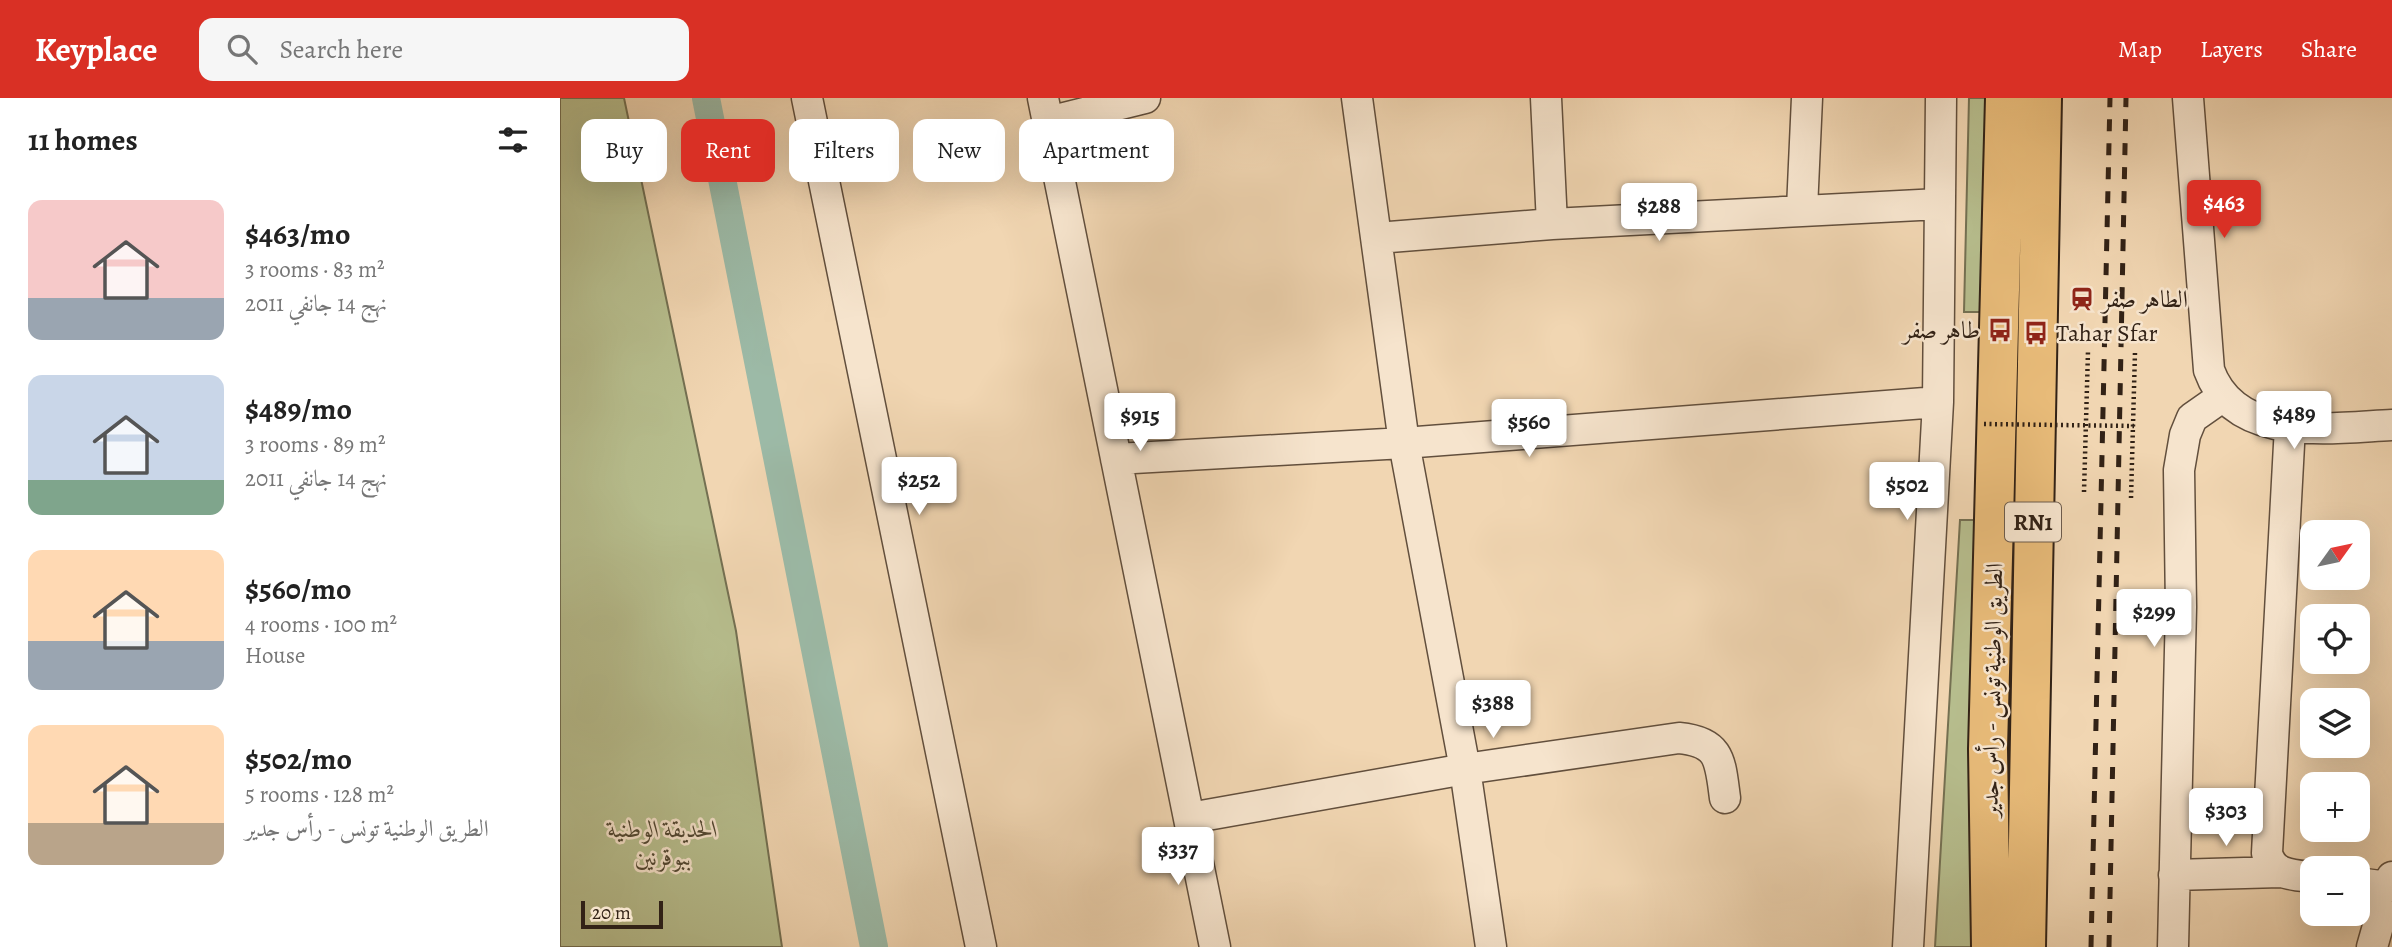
<!DOCTYPE html>
<meta charset="utf-8">
<style>
:root{--surface:#fff;--page:#f6f6f6;--text:#222;--muted:#767676;--accent:#d93025}
body{margin:0;font-family:Alegreya,Amiri,serif;background:var(--page);color:var(--text);height:100vh;display:flex;flex-direction:column;font-size:26px;white-space:nowrap}
*{box-sizing:border-box;margin:0}
p{font-size:23px;color:var(--muted)}
.icon{flex:none;width:38px;height:38px;fill:none;stroke:currentColor;stroke-width:2;stroke-linecap:round;stroke-linejoin:round}
.map{position:relative;flex:1;overflow:hidden}
.panel{display:flex;flex-direction:column;background:var(--surface);width:560px}
.panel>*{flex:none}
.banner{position:absolute;left:21px;top:21px;width:665px;height:63px;display:flex;gap:14px}
.needle{width:46px;rotate:57deg}
.fabs{position:absolute;left:1740px;top:422px;display:grid;gap:14px}
.fabs a{display:grid;place-items:center;width:70px;height:70px;border-radius:14px;background:var(--surface);box-shadow:0 7px 28px #0002;font-size:35px}
.scale{position:absolute;left:21px;bottom:18px;width:82px;box-sizing:border-box;padding-left:7px;border:4px solid #322216;border-top:0;font-size:19px;line-height:24px;white-space:nowrap;color:#322216;-webkit-text-stroke:5px #f6e4cd;paint-order:stroke}
.price{position:absolute;translate:-50% -60px;padding:0 16px;border-radius:7px;background:#fff;color:#222;font-size:23px;line-height:46px;filter:drop-shadow(0 2px 4px #0008)}
.price::after{content:'';position:absolute;left:50%;top:42px;width:21px;height:16px;margin-left:-10px;background:inherit;clip-path:polygon(0 0,100% 0,50% 100%)}
.price.selected{background:var(--accent);color:#fff}
ul{padding:0;list-style:none}
li{display:flex;align-items:center;gap:21px;height:175px;padding:0 28px}
li span{display:grid;place-items:center;flex:none;width:196px;height:140px;border-radius:14px;color:#555}
li>.icon{margin-inline-start:auto}
span .icon{width:84px;height:84px;fill:#fffc;stroke-width:1}
li b{font-size:30px}
h2{display:flex;justify-content:space-between;align-items:center;height:84px;padding:0 28px;font-size:30px}
.pill{padding:0 24px;border-radius:14px;background:var(--surface);box-shadow:0 7px 28px #0002;font-size:24px;line-height:63px}
.pill.selected{background:var(--accent);color:#fff}
header{display:flex;align-items:center;gap:42px;box-sizing:border-box;height:98px;padding:0 35px;background:var(--accent);color:#fff}
header strong{font-size:33px}
nav{display:flex;gap:38px;margin-inline-start:auto;font-size:24px}
.search{width:490px;height:63px;background:var(--page);display:flex;align-items:center;gap:18px;box-sizing:border-box;padding:0 24px;border-radius:14px;color:var(--muted);font-size:26px}
main{display:flex;flex:1;min-height:0}
.map>svg:first-child{display:block}
.green{fill:#b7be8e;stroke:#747052;stroke-width:2}
.lines{fill:none;stroke-linecap:round;stroke-linejoin:round}
.canal{stroke:#9cbaa7;stroke-width:28}
.street-casing{stroke:#624f3d;stroke-width:33}
.highway-casing{stroke:#322216;stroke-width:42}
.path{stroke:#322216;stroke-width:4.5;stroke-dasharray:2 3.5;stroke-linecap:butt}
.street{stroke:#f6e4cd;stroke-width:30}
.highway{stroke:#e8bb79;stroke-width:38}
.rail{stroke:#322216;stroke-width:5;stroke-dasharray:12 12;stroke-linecap:butt}
.path-bridge{stroke:#322216;stroke-width:4.5;stroke-dasharray:2 3.5;stroke-linecap:butt}
.labels{text-anchor:middle;stroke-width:5;stroke-linejoin:round;paint-order:stroke}
.shield{fill:#f6e4cd;stroke:#6d5c4d;stroke-width:2}
.shield-label{font-size:23px;font-weight:bold;fill:#322216}
.poi-label{font-size:24px;fill:#322216;stroke:#f6e4cd;text-anchor:start}
.street-label{font-size:24px;fill:#322216;stroke:#f6e4cd}
.park-label{font-size:24px;font-style:italic;fill:#534934;stroke:#f6e4cd}
</style>
<header>
<strong>Keyplace</strong>
<div class="search"><svg class="icon" aria-label="search" viewBox="0 0 24 24"><circle cx="10" cy="10" r="6"/><path d="M15 15l6 6"/></svg>Search here</div>
<nav><a>Map</a><a>Layers</a><a>Share</a></nav>
</header>
<main>
<section class="panel">
<h2>11 homes<svg class="icon" aria-label="filters" viewBox="0 0 24 24"><path d="M4 7h16M4 17h16"/><circle cx="9" cy="7" r="2"/><circle cx="15" cy="17" r="2"/></svg></h2>
<ul>
<li><span style="background:linear-gradient(#f6c9c9 70%,#9aa5b1 0)"><svg class="icon" aria-label="home" viewBox="0 0 24 24"><path d="M3 11l9-7 9 7M6 9v11h12V9"/></svg></span><div><b>$463/mo</b><p>3 rooms · 83 m²</p><p>نهج 14 جانفي 2011</p></div></li>
<li><span style="background:linear-gradient(#c9d6e8 75%,#7fa58c 0)"><svg class="icon" aria-label="home" viewBox="0 0 24 24"><path d="M3 11l9-7 9 7M6 9v11h12V9"/></svg></span><div><b>$489/mo</b><p>3 rooms · 89 m²</p><p>نهج 14 جانفي 2011</p></div></li>
<li><span style="background:linear-gradient(#ffd9b3 65%,#9aa5b1 0)"><svg class="icon" aria-label="home" viewBox="0 0 24 24"><path d="M3 11l9-7 9 7M6 9v11h12V9"/></svg></span><div><b>$560/mo</b><p>4 rooms · 100 m²</p><p>House</p></div></li>
<li><span style="background:linear-gradient(#ffd9b3 70%,#b9a48a 0)"><svg class="icon" aria-label="home" viewBox="0 0 24 24"><path d="M3 11l9-7 9 7M6 9v11h12V9"/></svg></span><div><b>$502/mo</b><p>5 rooms · 128 m²</p><p>الطريق الوطنية تونس - رأس جدير</p></div></li>
</ul>
</section>
<div class="map">
<svg width="1832" height="849" viewBox="0 0 1832 849">
<rect width="100%" height="100%" fill="#f1d6b2"/>
<filter id="stains"><feTurbulence type="fractalNoise" baseFrequency=".00286" numOctaves="4"/><feColorMatrix values="0 0 0 0 .2 0 0 0 0 .09 0 0 0 0 .02 0 0 0 .5 -.17"/></filter>
<radialGradient id="worn" r=".72"><stop offset=".6" stop-color="#630" stop-opacity="0"/><stop offset="1" stop-color="#630" stop-opacity=".3"/></radialGradient>
<path class="green" d="M0,0H64L176,533L222,849H0Z
M1409,0H1437L1430,214H1404Z
M1400,422H1429L1423,849H1375Z"/>
<g class="lines">
<path class="canal" d="M146,0L314,849"/>
<g class="street-casing">
<path id="street" d="M247,0L421,849
M483,0L655,849
M797,0L844,345L905,671L931,849
M986,0L992,126
M1628,0L1649,272C1675,345 1769,330 1832,327
M488,24L585,0
M1242,111L1247,0
M817,140L992,126L1379,106
M1730,328L1707,755C1712,777 1733,777 1752,779
M556,361L844,345L1378,304
M630,720L905,671L1119,640C1161,644 1160,663 1165,700
M1614,777L1720,774
M1797,785L1828,789
M1348,849L1378,304L1381,0
M1613,849L1621,509L1619,372L1625,337L1632,320L1662,299
M1812,849L1832,779"/>
</g>
<g class="highway-casing">
<path id="highway" d="M1431,849L1428,651L1445,0
M1466,849L1482,0"/>
</g>
<path class="path" d="M1524,394L1528,253
M1571,400L1575,254"/>
<use href="#street" class="street"/>
<use href="#highway" class="highway"/>
<path class="rail" d="M1531,849L1550,0
M1549,849L1566,0"/>
<path class="path-bridge" d="M1424,326L1574,328"/>
</g>
<defs>
<g id="station-bare" transform="scale(1.89)"><path d="M-3-6H3Q5-6 5-4V2Q5 4 3 4L4.5 6H3L1.5 4h-3L-3 6H-4.5L-3 4Q-5 4-5 2V-4Q-5-6-3-6ZM-3.5-4v3h7v-3ZM-3.5 1v1.5H-2V1ZM2 1v1.5H3.5V1Z" fill="#8f2418" stroke="#f6e4cd" stroke-width="2.5" paint-order="stroke"/></g>
<g id="bus-bare" transform="scale(1.89)"><path d="M-5-6H5V4H4V6H2V4H-2V6H-4V4H-5ZM-3.5-4V0h7V-4ZM-3.5 1.2v1.5H-2V1.2ZM2 1.2v1.5H3.5V1.2Z" fill="#8f2418" stroke="#f6e4cd" stroke-width="2.5" paint-order="stroke"/></g>
</defs>
<g fill-rule="evenodd">
<use href="#station-bare" x="1522" y="201"/>
<use href="#bus-bare" x="1440" y="232"/>
<use href="#bus-bare" x="1476" y="235"/>
</g>
<g class="labels">
<rect class="shield" x="1445" y="404.5" width="56" height="39" rx="5"/>
<g class="shield-label">
<text x="1473" y="432">RN1</text>
</g>
<g class="poi-label">
<text x="1542" y="209">الطاهر صفر</text>
<text x="1420" y="240" text-anchor="end">طاهر صفر</text>
<text x="1496" y="243">Tahar Sfar</text>
</g>
<g class="street-label">
<text transform="translate(1432 592) rotate(-89)" y="8">الطريق الوطنية تونس - رأس جدير</text>
</g>
<g class="park-label">
<text x="103" y="739">الحديقة الوطنية<tspan x="103" dy="28">ببوقرنين</tspan></text>
</g>
</g>
<rect width="100%" height="100%" filter="url(#stains)"/>
<rect width="100%" height="100%" fill="url(#worn)"/>
</svg>
<div class="fabs">
<a><svg class="needle" viewBox="-14 -14 28 28"><path d="M0-13l5 13h-10z" fill="#e53935"/><path d="M0 13l5-13h-10z" fill="#767676"/></svg></a>
<a><svg class="icon" aria-label="locate" viewBox="0 0 24 24"><circle cx="12" cy="12" r="6"/><path d="M12 2v4M12 18v4M2 12h4M18 12h4"/></svg></a>
<a><svg class="icon" aria-label="layers" viewBox="0 0 24 24"><path d="M12 4l9 5-9 5-9-5zM3 14l9 5 9-5"/></svg></a>
<a>+</a>
<a>−</a>
</div>
<div class="scale">20 m</div>
<b class="price selected" style="left:1664px;top:142px">$463</b>
<b class="price" style="left:1099px;top:145px">$288</b>
<b class="price" style="left:1734px;top:353px">$489</b>
<b class="price" style="left:580px;top:355px">$915</b>
<b class="price" style="left:969px;top:361px">$560</b>
<b class="price" style="left:359px;top:419px">$252</b>
<b class="price" style="left:1347px;top:424px">$502</b>
<b class="price" style="left:1594px;top:551px">$299</b>
<b class="price" style="left:933px;top:642px">$388</b>
<b class="price" style="left:1666px;top:750px">$303</b>
<b class="price" style="left:618px;top:789px">$337</b>
<div class="banner">
<a class="pill">Buy</a>
<a class="pill selected">Rent</a>
<a class="pill">Filters</a>
<a class="pill">New</a>
<a class="pill">Apartment</a>
</div>
</div>
</main>
